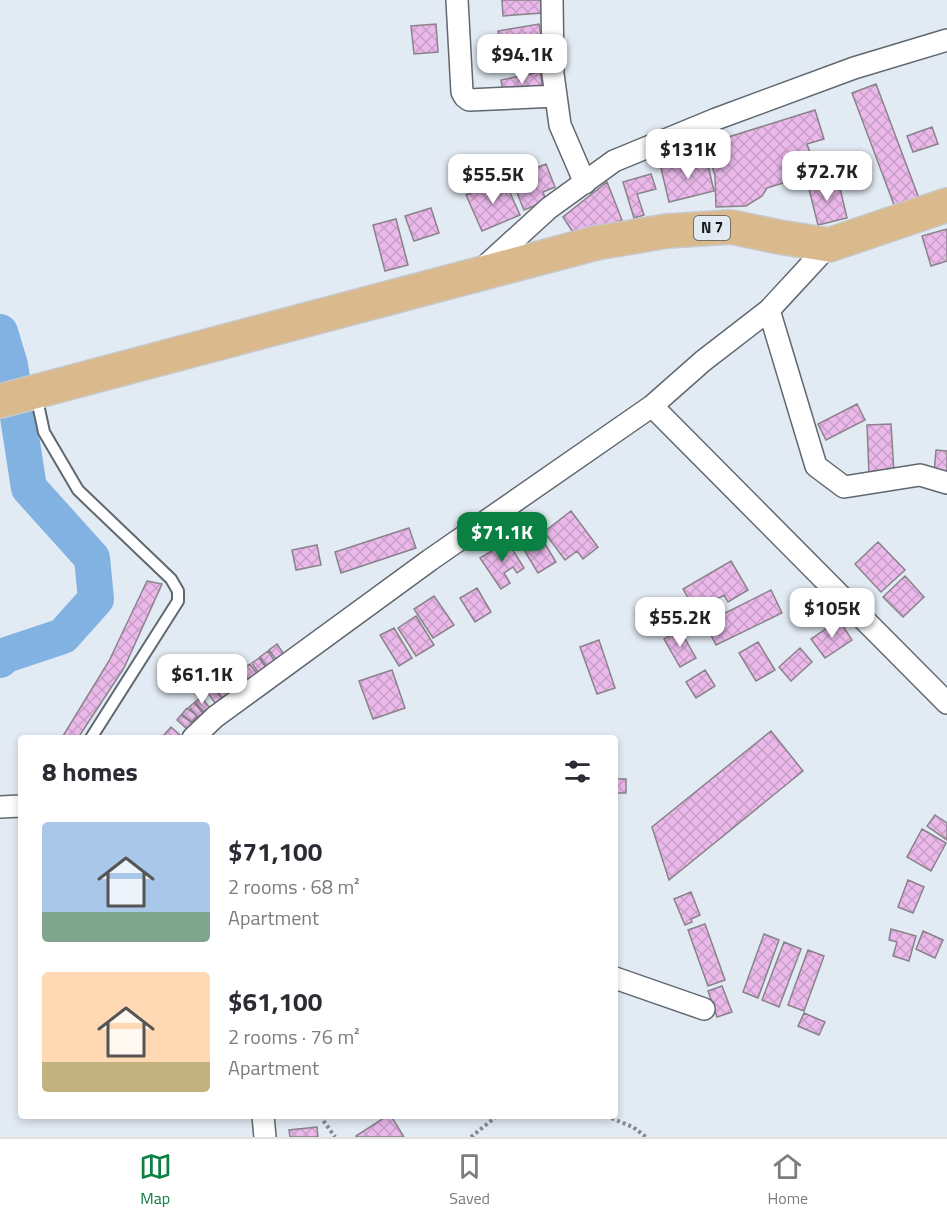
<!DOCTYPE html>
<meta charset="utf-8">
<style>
:root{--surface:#fff;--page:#f2f2f3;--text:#2b2b33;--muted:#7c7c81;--line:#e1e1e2;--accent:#0b8043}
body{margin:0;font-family:"Titillium Web",sans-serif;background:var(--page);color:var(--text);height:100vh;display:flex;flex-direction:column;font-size:22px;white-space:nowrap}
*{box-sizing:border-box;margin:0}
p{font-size:20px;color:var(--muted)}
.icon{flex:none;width:33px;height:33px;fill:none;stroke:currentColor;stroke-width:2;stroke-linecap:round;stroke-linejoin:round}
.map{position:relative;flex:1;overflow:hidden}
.side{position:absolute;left:18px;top:735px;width:600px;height:384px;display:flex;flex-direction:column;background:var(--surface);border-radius:6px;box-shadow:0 3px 9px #0003}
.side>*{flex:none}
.price{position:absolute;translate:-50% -51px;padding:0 14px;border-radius:12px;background:#fff;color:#222;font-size:20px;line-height:39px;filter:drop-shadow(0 2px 3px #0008)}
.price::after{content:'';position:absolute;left:50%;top:36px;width:18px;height:14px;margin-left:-9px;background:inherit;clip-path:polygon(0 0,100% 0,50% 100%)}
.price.on{background:var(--accent);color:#fff}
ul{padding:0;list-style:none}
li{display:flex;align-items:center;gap:18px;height:150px;padding:0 24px}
li span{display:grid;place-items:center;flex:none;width:168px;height:120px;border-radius:6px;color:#555}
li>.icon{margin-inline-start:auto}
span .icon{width:72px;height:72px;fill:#fffc;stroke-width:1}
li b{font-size:26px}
h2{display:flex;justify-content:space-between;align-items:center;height:72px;padding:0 24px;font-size:26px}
.menu{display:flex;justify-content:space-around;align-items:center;height:84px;border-top:2px solid var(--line);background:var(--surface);font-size:16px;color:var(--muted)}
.menu a{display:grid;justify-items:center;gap:3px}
.menu .on{color:var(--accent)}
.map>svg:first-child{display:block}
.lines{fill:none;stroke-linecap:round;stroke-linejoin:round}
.river{stroke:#81b2e1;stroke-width:36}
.building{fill:url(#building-cross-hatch);stroke:#8a828a;stroke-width:1.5}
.service-casing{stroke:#60686f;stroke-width:14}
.minor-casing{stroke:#60686f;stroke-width:24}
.primary-casing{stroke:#c7c8c9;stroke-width:36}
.path{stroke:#848990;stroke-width:4;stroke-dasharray:3 3;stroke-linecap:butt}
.service{stroke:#fff;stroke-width:10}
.minor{stroke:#fff;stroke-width:21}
.primary{stroke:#dab98d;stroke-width:33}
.labels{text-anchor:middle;stroke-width:4.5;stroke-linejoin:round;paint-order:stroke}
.shield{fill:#e2eaf3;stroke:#53585c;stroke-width:1.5}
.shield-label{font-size:15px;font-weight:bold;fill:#16191c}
</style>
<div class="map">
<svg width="947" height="1137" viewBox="0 0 947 1137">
<defs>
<pattern id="building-cross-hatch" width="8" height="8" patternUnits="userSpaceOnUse" patternTransform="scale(1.5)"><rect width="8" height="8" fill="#eab9ea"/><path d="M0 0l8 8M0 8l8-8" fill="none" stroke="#c89ec8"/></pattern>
</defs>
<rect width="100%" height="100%" fill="#e2eaf3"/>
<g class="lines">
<path class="river" d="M0,332L10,365L29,488L92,558L96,599L63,636L6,655L0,660"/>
</g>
<path class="building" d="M502,0H541L542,13L503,16Z
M436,24L438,52L414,54L411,26Z
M539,24L545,60L504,66L498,31Z
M540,72L543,89L504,97L501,80Z
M876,84L920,201L896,210L852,93Z
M815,110L824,139L807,144L814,164L810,166L812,174L767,188L762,196L746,206L716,207L715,176L706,144Z
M932,127L938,144L913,152L907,136Z
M706,157L714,191L669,202L661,168Z
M546,164L555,187L543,192L546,201L524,210L511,178Z
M651,174L656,189L637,194L644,215L634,218L623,182Z
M824,177L826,187L839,184L847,218L818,225L807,181Z
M504,179L520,215L482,231L466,195Z
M607,182L622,220L576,237L563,217Z
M431,208L439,233L414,241L405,216Z
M396,219L408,265L385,271L373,225Z
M947,229V261L931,266L922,236Z
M857,404L865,420L826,440L818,424Z
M891,424L894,473L869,474L867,425Z
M936,450L947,451V475L934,474Z
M571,511L598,547L583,559L577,551L565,560L544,532Z
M409,528L416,548L341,573L335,552Z
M536,529L556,562L538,573L518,540Z
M506,539L524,568L517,573L513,567L504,573L510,583L501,589L480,558L498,547L496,545Z
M878,542L905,570L881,592L855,564Z
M317,545L321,565L296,570L292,550Z
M731,561L748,590L728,602L724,595L696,611L683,589Z
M905,576L924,597L903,617L883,597Z
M147,581L162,584L124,668L78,738H65L63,736L109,661Z
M477,588L491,612L475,622L460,598Z
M771,590L782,613L716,645L705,623Z
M434,596L454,625L433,638L414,609Z
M416,616L434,645L416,656L398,628Z
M839,620L852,640L825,658L811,639Z
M394,628L412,658L399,666L380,635Z
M680,630L696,658L680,667L664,639Z
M599,640L615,688L597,694L580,647Z
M758,642L775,670L756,681L739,653Z
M277,644L285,656L278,662L269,650Z
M800,648L812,662L791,681L779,667Z
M268,651L276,663L268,668L260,657Z
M259,658L267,669L259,674L252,663Z
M250,664L258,675L249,681L242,669Z
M241,670L249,681L240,687L232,676Z
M392,670L405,708L373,719L359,681Z
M705,670L715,686L696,698L686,682Z
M231,676L239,688L231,693L224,681Z
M223,682L230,693L222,698L215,687Z
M214,688L222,699L215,703L208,693Z
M201,697L210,708L204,712L195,702Z
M194,703L203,713L198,717L189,707Z
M187,708L197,716L192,722L182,714Z
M181,715L192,723L187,729L177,720Z
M171,727L181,736L179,738H165L163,736Z
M771,731L803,771L669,880L652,827Z
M615,779H626V793H615Z
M935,815L947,823V840L927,826Z
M922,829L946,843L931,871L907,857Z
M908,880L924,887L913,913L898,907Z
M691,892L700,915L691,919L692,922L685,925L674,899Z
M705,924L725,980L708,986L688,930Z
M891,929L916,936L909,961L893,956L897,942L889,940Z
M923,931L943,940L935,958L916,949Z
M764,934L779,940L758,998L743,992Z
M784,942L801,949L779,1007L762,1000Z
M808,950L824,956L804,1011L788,1005Z
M722,986L732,1012L717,1017L708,991Z
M804,1013L825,1022L819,1035L798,1026Z
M387,1116H391L404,1137H356V1136Z
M317,1127L318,1137H290L289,1130Z"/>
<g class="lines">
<g class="service-casing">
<path id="service" d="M36,395L44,432L78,490L171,579L178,591V601L91,738"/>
</g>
<g class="minor-casing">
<path id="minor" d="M457,0L462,92L465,97L469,100L556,96
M552,0L553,74L560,125L585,183
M481,270L549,208L614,161L716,119L854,68L947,40
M769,310L816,466L844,487L920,475L947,483
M652,406L947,703
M193,738L215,717L430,560L652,406L703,361L769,310L829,245
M0,807L21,806
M615,978L704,1009
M263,1116L265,1137"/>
</g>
<g class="primary-casing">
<path id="primary" d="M0,401L596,243L667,231L731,227L779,237L829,245L947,205"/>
</g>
<path class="path" d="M320,1116L335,1137
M606,1116L633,1127L646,1137
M471,1137L497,1116"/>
<use href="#service" class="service"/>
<use href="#minor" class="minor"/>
<use href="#primary" class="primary"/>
</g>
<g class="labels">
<rect class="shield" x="694" y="216" width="36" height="24" rx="4.5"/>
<g class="shield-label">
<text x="712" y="233">N 7</text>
</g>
</g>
</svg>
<b class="price" style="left:522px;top:85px">$94.1K</b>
<b class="price" style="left:688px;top:180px">$131K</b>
<b class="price" style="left:827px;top:202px">$72.7K</b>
<b class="price" style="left:493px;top:205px">$55.5K</b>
<b class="price on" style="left:502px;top:563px">$71.1K</b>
<b class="price" style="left:832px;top:639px">$105K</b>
<b class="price" style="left:680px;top:648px">$55.2K</b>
<b class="price" style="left:202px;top:705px">$61.1K</b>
<section class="side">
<h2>8 homes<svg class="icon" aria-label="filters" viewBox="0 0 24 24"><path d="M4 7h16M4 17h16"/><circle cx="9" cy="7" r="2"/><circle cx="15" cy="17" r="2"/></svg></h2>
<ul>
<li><span style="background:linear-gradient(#a9c7e8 75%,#7fa58c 0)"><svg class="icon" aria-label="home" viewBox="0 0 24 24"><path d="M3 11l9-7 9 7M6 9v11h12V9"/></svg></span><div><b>$71,100</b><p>2 rooms · 68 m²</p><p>Apartment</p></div></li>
<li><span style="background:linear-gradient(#ffd9b3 75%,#c2b280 0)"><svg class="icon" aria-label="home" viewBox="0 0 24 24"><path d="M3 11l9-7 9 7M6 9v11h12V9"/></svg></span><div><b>$61,100</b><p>2 rooms · 76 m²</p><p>Apartment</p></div></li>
</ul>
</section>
</div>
<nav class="menu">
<a class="on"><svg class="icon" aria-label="map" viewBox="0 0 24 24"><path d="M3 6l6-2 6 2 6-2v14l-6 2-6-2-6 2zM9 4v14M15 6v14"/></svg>Map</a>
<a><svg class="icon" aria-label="saved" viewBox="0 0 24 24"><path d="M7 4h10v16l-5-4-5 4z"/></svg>Saved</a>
<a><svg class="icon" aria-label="home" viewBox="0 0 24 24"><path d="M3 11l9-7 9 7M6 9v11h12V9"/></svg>Home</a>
</nav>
